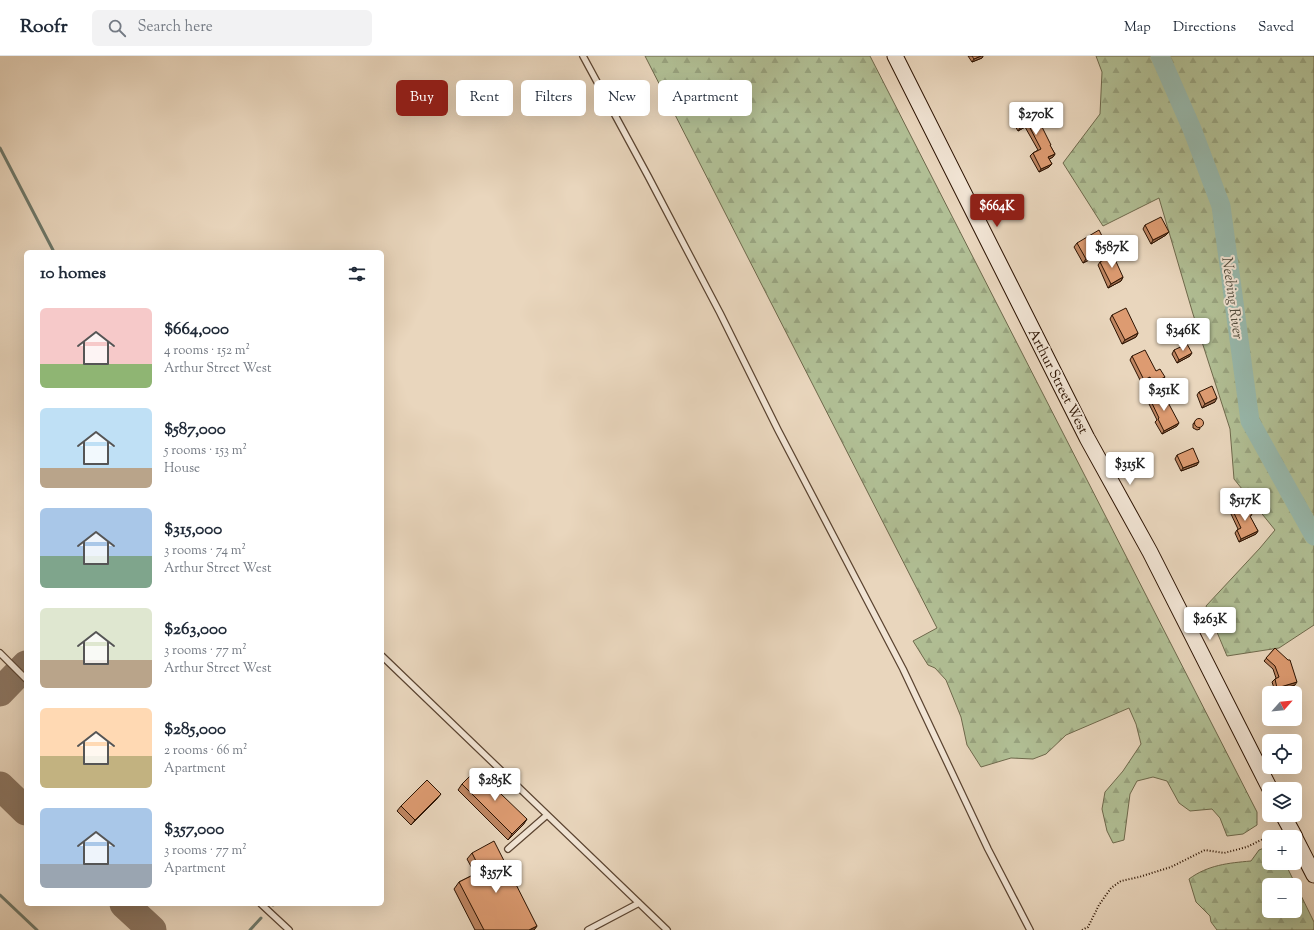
<!DOCTYPE html>
<meta charset="utf-8">
<style>
:root{--surface:#fff;--page:#f2f2f3;--text:#1f2937;--muted:#747a83;--line:#e0e1e3;--accent:#8f2418}
body{margin:0;font-family:"Sorts Mill Goudy",serif;background:var(--page);color:var(--text);height:100vh;display:flex;flex-direction:column;font-size:15px;white-space:nowrap}
*{box-sizing:border-box;margin:0}
p{font-size:13px;color:var(--muted)}
.icon{flex:none;width:22px;height:22px;fill:none;stroke:currentColor;stroke-width:2;stroke-linecap:round;stroke-linejoin:round}
.map{position:relative;flex:1;overflow:hidden}
.details{position:absolute;left:24px;top:194px;width:360px;height:656px;display:flex;flex-direction:column;background:var(--surface);border-radius:6px;box-shadow:0 4px 16px #0002}
.details>*{flex:none}
.banner{position:absolute;left:396px;top:24px;width:380px;height:36px;display:flex;gap:8px}
.needle{width:26px;rotate:63deg}
.buttons{position:absolute;left:1262px;top:630px;display:grid;gap:8px}
.buttons a{display:grid;place-items:center;width:40px;height:40px;border-radius:6px;background:var(--surface);box-shadow:0 4px 16px #0002;font-size:20px}
.price{position:absolute;translate:-50% -34px;padding:0 9px;border-radius:4px;background:#fff;color:#222;font-size:13px;line-height:26px;filter:drop-shadow(0 1px 2px #0008)}
.price::after{content:'';position:absolute;left:50%;top:24px;width:12px;height:9px;margin-left:-6px;background:inherit;clip-path:polygon(0 0,100% 0,50% 100%)}
.price.current{background:var(--accent);color:#fff}
ul{padding:0;list-style:none}
li{display:flex;align-items:center;gap:12px;height:100px;padding:0 16px}
li span{display:grid;place-items:center;flex:none;width:112px;height:80px;border-radius:6px;color:#555}
li>.icon{margin-inline-start:auto}
span .icon{width:48px;height:48px;fill:#fffc;stroke-width:1}
li b{font-size:17px}
h2{display:flex;justify-content:space-between;align-items:center;height:48px;padding:0 16px;font-size:17px}
.pill{padding:0 14px;border-radius:6px;background:var(--surface);box-shadow:0 4px 16px #0002;font-size:14px;line-height:36px}
.pill.current{background:var(--accent);color:#fff}
header{display:flex;align-items:center;gap:24px;box-sizing:border-box;height:56px;padding:0 20px;background:var(--surface);border-bottom:1px solid var(--line)}
header strong{font-size:19px}
nav{display:flex;gap:22px;margin-inline-start:auto;font-size:14px}
.search{width:280px;height:36px;background:var(--page);display:flex;align-items:center;gap:10px;box-sizing:border-box;padding:0 14px;border-radius:6px;color:var(--muted);font-size:15px}
.map>svg:first-child{display:block}
.forest{fill:url(#forest-firs);stroke:#6e694c;fill-rule:evenodd}
.lines{fill:none;stroke-linecap:round;stroke-linejoin:round}
.stream{stroke:#6d7769;stroke-width:3}
.river{stroke:#98b9ad;stroke-width:19}
.taxiway{stroke:#8a7460;stroke-width:29}
.lane-casing{stroke:#5b4431;stroke-width:8}
.secondary-casing{stroke:#2c1302;stroke-width:17}
.path{stroke:#2c1302;stroke-width:2;stroke-dasharray:1 2;stroke-linecap:butt}
.lane{stroke:#f1e4d4;stroke-width:5.5}
.secondary{stroke:#f1e4d4;stroke-width:15}
.wall{fill:#be8561;stroke:#2c1302}
.shaded-wall{fill:#9b6c4f;stroke:#2c1302}
.building{fill:#dd9b71;stroke:#2c1302}
.labels{text-anchor:middle;stroke-width:4;stroke-linejoin:round;paint-order:stroke}
.street-label{font-size:14px;fill:#2c1302;stroke:#f1e4d4}
.water-label{font-size:15px;font-style:italic;fill:#524d3e;stroke:#f1e4d4}
</style>
<header>
<strong>Roofr</strong>
<div class="search"><svg class="icon" aria-label="search" viewBox="0 0 24 24"><circle cx="10" cy="10" r="6"/><path d="M15 15l6 6"/></svg>Search here</div>
<nav><a>Map</a><a>Directions</a><a>Saved</a></nav>
</header>
<div class="map">
<svg width="1314" height="874" viewBox="0 0 1314 874">
<defs>
<pattern id="forest-firs" width="22" height="20" patternUnits="userSpaceOnUse"><rect width="22" height="20" fill="#b1bf95"/><path d="M5 1l3.5 6h-7zM16 11l3.5 6h-7z" fill="#98a37f"/></pattern>
</defs>
<rect width="100%" height="100%" fill="#e9d6bd"/>
<filter id="stains"><feTurbulence type="fractalNoise" baseFrequency=".005" numOctaves="4"/><feColorMatrix values="0 0 0 0 .2 0 0 0 0 .09 0 0 0 0 .02 0 0 0 .5 -.17"/></filter>
<radialGradient id="worn" r=".72"><stop offset=".6" stop-color="#630" stop-opacity="0"/><stop offset="1" stop-color="#630" stop-opacity=".3"/></radialGradient>
<path class="forest" d="M645,0H870L1257,756V769L1243,778L1227,780L1220,762L1212,753L1190,755L1179,747L1167,725L1153,721L1137,725L1130,738L1124,784L1113,787L1107,775L1102,753L1105,736L1123,715L1141,688L1136,668L1129,652L1066,679L1046,698L1033,703L1011,702L981,711L967,689L961,661L946,624L935,612L928,609L913,585L937,572Z
M1096,0H1314V569L1279,592L1227,600L1206,550L1260,492L1275,474L1234,423L1230,373L1193,258L1159,142L1103,170L1063,107L1100,58L1102,16Z
M1269,790V807H1285L1314,866V874H1217L1211,866L1210,860L1196,846L1189,823C1208,809 1228,807 1251,805L1259,794ZM1269,829H1295V855H1269Z"/>
<g class="lines">
<path class="stream" d="M0,92L54,196
M0,839L37,874
M273,849V848
M250,874L261,862"/>
<path class="river" d="M1160,0L1192,73L1221,150L1250,365L1314,480"/>
<path class="taxiway" d="M0,636L26,609
M0,730L26,755
M124,848L152,874"/>
<g class="lane-casing">
<path id="lane" d="M583,0L648,120L720,257L778,374L903,613L988,793L1030,874
M0,597L26,623
M382,600L667,874
M508,793L547,759
M261,848L289,874
M588,874L639,847"/>
</g>
<g class="secondary-casing">
<path id="secondary" d="M895,0L1087,382L1150,496L1270,733
M1283,759L1295,781
M1295,782L1314,819"/>
</g>
<path class="path" d="M1082,874L1088,871L1099,849L1111,832L1121,825L1139,821L1171,811L1205,794L1224,797L1247,791L1279,775"/>
<use href="#lane" class="lane"/>
<use href="#secondary" class="secondary"/>
</g>
<path class="wall" d="M968,0H983L982,2L972,6Z
M1014,55L1038,70L1055,98L1053,101L1049,103L1052,108L1049,111L1039,116L1030,100L1033,97L1038,94L1025,71L1018,75L1012,65L1014,62L1012,58Z
M1145,169L1169,176L1166,179L1151,188L1143,173Z
M1101,186L1094,191L1095,201L1083,207L1074,191L1077,187Z
M1100,206L1123,221L1121,225L1108,232L1098,209Z
M1112,259L1138,277L1136,281L1122,288L1110,263Z
M1174,294L1190,300L1177,307L1172,298Z
M1132,300L1156,315L1162,325L1150,331L1147,325L1142,328L1130,304Z
M1199,336L1215,346L1202,352L1197,339Z
M1150,343L1177,370L1162,378L1155,366L1157,364L1148,346Z
M1197,363L1200,373L1197,374L1193,372V368Z
M1177,399L1197,409L1181,415L1175,403Z
M1233,455L1250,461L1258,475L1256,478L1239,486L1235,477L1237,474L1238,473L1231,458Z
M1275,592L1295,629L1275,635L1272,626L1276,622L1273,613L1264,605Z
M462,728L527,763L523,769L508,784L458,734Z
M437,743L411,769L397,755L401,750Z
M472,797L537,870L534,874H475L454,833L459,826L475,818L467,803Z"/>
<path class="shaded-wall" d="M981,0H983L982,2L972,6L974,3Z
M1028,68L1025,71L1018,75L1020,72Z
M1055,98L1053,101L1046,105L1048,101Z
M1052,108L1049,111L1039,116L1041,113Z
M1169,176L1166,179L1151,188L1153,184Z
M1103,182L1101,186L1091,193L1093,189Z
M1098,197L1095,201L1083,207L1086,203Z
M1123,221L1121,225L1108,232L1111,228Z
M1138,277L1136,281L1122,288L1125,284Z
M1192,297L1190,300L1177,307L1179,304Z
M1150,321L1147,325L1142,328L1144,324Z
M1165,321L1162,325L1150,331L1153,327Z
M1217,342L1215,346L1202,352L1205,348Z
M1179,367L1177,370L1162,378L1164,375Z
M1199,406L1197,409L1181,415L1183,412Z
M1258,475L1256,478L1239,486L1241,483Z
M1297,626L1295,629L1275,635L1277,632Z
M441,738L437,743L411,769L415,764Z
M527,763L523,769L508,784L512,778Z
M537,870L534,874H529Z"/>
<path class="building" d="M972,0H981L974,3Z
M1026,48L1038,70L1041,69L1051,89H1050L1055,98L1048,101L1052,108L1041,113L1033,97L1041,93L1028,68L1020,72L1015,62L1017,60L1014,55Z
M1161,161L1169,176L1153,184L1145,169Z
M1099,174L1103,182L1093,189L1098,197L1086,203L1077,187Z
M1113,199L1123,221L1111,228L1100,206Z
M1126,252L1138,277L1125,284L1112,259Z
M1187,288L1192,297L1179,304L1174,294Z
M1145,294L1156,315L1160,313L1165,321L1153,327L1150,321L1144,324L1132,300Z
M1212,330L1217,342L1205,348L1199,336Z
M1163,337L1179,367L1164,375L1158,363L1159,362L1150,343Z
M1194.5 367a4.5 4.5 0 1 1 9 0a4.5 4.5 0 1 1-9 0Z
M1193,392L1199,406L1183,412L1177,399Z
M1246,448L1252,459L1250,460L1258,475L1241,483L1237,474L1241,472L1233,455Z
M1275,592L1288,604H1290L1297,626L1277,632L1275,623L1279,621L1275,610L1266,602Z
M476,714L527,763L512,778L462,728Z
M427,724L441,738L415,764L401,750Z
M494,785L537,870L529,874H484L459,826L481,815L472,797Z"/>
<g class="labels">
<g class="street-label">
<text transform="translate(1059 325) rotate(63)" y="5">Arthur Street West</text>
</g>
<g class="water-label">
<text transform="translate(1233 242) rotate(82)" y="5">Neebing River</text>
</g>
</g>
<rect width="100%" height="100%" filter="url(#stains)"/>
<rect width="100%" height="100%" fill="url(#worn)"/>
</svg>
<div class="buttons">
<a><svg class="needle" viewBox="-14 -14 28 28"><path d="M0-13l5 13h-10z" fill="#e53935"/><path d="M0 13l5-13h-10z" fill="#747a83"/></svg></a>
<a><svg class="icon" aria-label="locate" viewBox="0 0 24 24"><circle cx="12" cy="12" r="6"/><path d="M12 2v4M12 18v4M2 12h4M18 12h4"/></svg></a>
<a><svg class="icon" aria-label="layers" viewBox="0 0 24 24"><path d="M12 4l9 5-9 5-9-5zM3 14l9 5 9-5"/></svg></a>
<a>+</a>
<a>−</a>
</div>
<b class="price" style="left:1036px;top:80px">$270K</b>
<b class="price current" style="left:997px;top:172px">$664K</b>
<b class="price" style="left:1112px;top:213px">$587K</b>
<b class="price" style="left:1183px;top:296px">$346K</b>
<b class="price" style="left:1164px;top:356px">$251K</b>
<b class="price" style="left:1130px;top:430px">$315K</b>
<b class="price" style="left:1245px;top:466px">$517K</b>
<b class="price" style="left:1210px;top:585px">$263K</b>
<b class="price" style="left:495px;top:746px">$285K</b>
<b class="price" style="left:496px;top:838px">$357K</b>
<div class="banner">
<a class="pill current">Buy</a>
<a class="pill">Rent</a>
<a class="pill">Filters</a>
<a class="pill">New</a>
<a class="pill">Apartment</a>
</div>
<section class="details">
<h2>10 homes<svg class="icon" aria-label="filters" viewBox="0 0 24 24"><path d="M4 7h16M4 17h16"/><circle cx="9" cy="7" r="2"/><circle cx="15" cy="17" r="2"/></svg></h2>
<ul>
<li><span style="background:linear-gradient(#f6c9c9 70%,#8fb573 0)"><svg class="icon" aria-label="home" viewBox="0 0 24 24"><path d="M3 11l9-7 9 7M6 9v11h12V9"/></svg></span><div><b>$664,000</b><p>4 rooms · 152 m²</p><p>Arthur Street West</p></div></li>
<li><span style="background:linear-gradient(#bfe0f5 75%,#b9a48a 0)"><svg class="icon" aria-label="home" viewBox="0 0 24 24"><path d="M3 11l9-7 9 7M6 9v11h12V9"/></svg></span><div><b>$587,000</b><p>5 rooms · 153 m²</p><p>House</p></div></li>
<li><span style="background:linear-gradient(#a9c7e8 60%,#7fa58c 0)"><svg class="icon" aria-label="home" viewBox="0 0 24 24"><path d="M3 11l9-7 9 7M6 9v11h12V9"/></svg></span><div><b>$315,000</b><p>3 rooms · 74 m²</p><p>Arthur Street West</p></div></li>
<li><span style="background:linear-gradient(#dfe7d0 65%,#b9a48a 0)"><svg class="icon" aria-label="home" viewBox="0 0 24 24"><path d="M3 11l9-7 9 7M6 9v11h12V9"/></svg></span><div><b>$263,000</b><p>3 rooms · 77 m²</p><p>Arthur Street West</p></div></li>
<li><span style="background:linear-gradient(#ffd9b3 60%,#c2b280 0)"><svg class="icon" aria-label="home" viewBox="0 0 24 24"><path d="M3 11l9-7 9 7M6 9v11h12V9"/></svg></span><div><b>$285,000</b><p>2 rooms · 66 m²</p><p>Apartment</p></div></li>
<li><span style="background:linear-gradient(#a9c7e8 70%,#9aa5b1 0)"><svg class="icon" aria-label="home" viewBox="0 0 24 24"><path d="M3 11l9-7 9 7M6 9v11h12V9"/></svg></span><div><b>$357,000</b><p>3 rooms · 77 m²</p><p>Apartment</p></div></li>
</ul>
</section>
</div>
